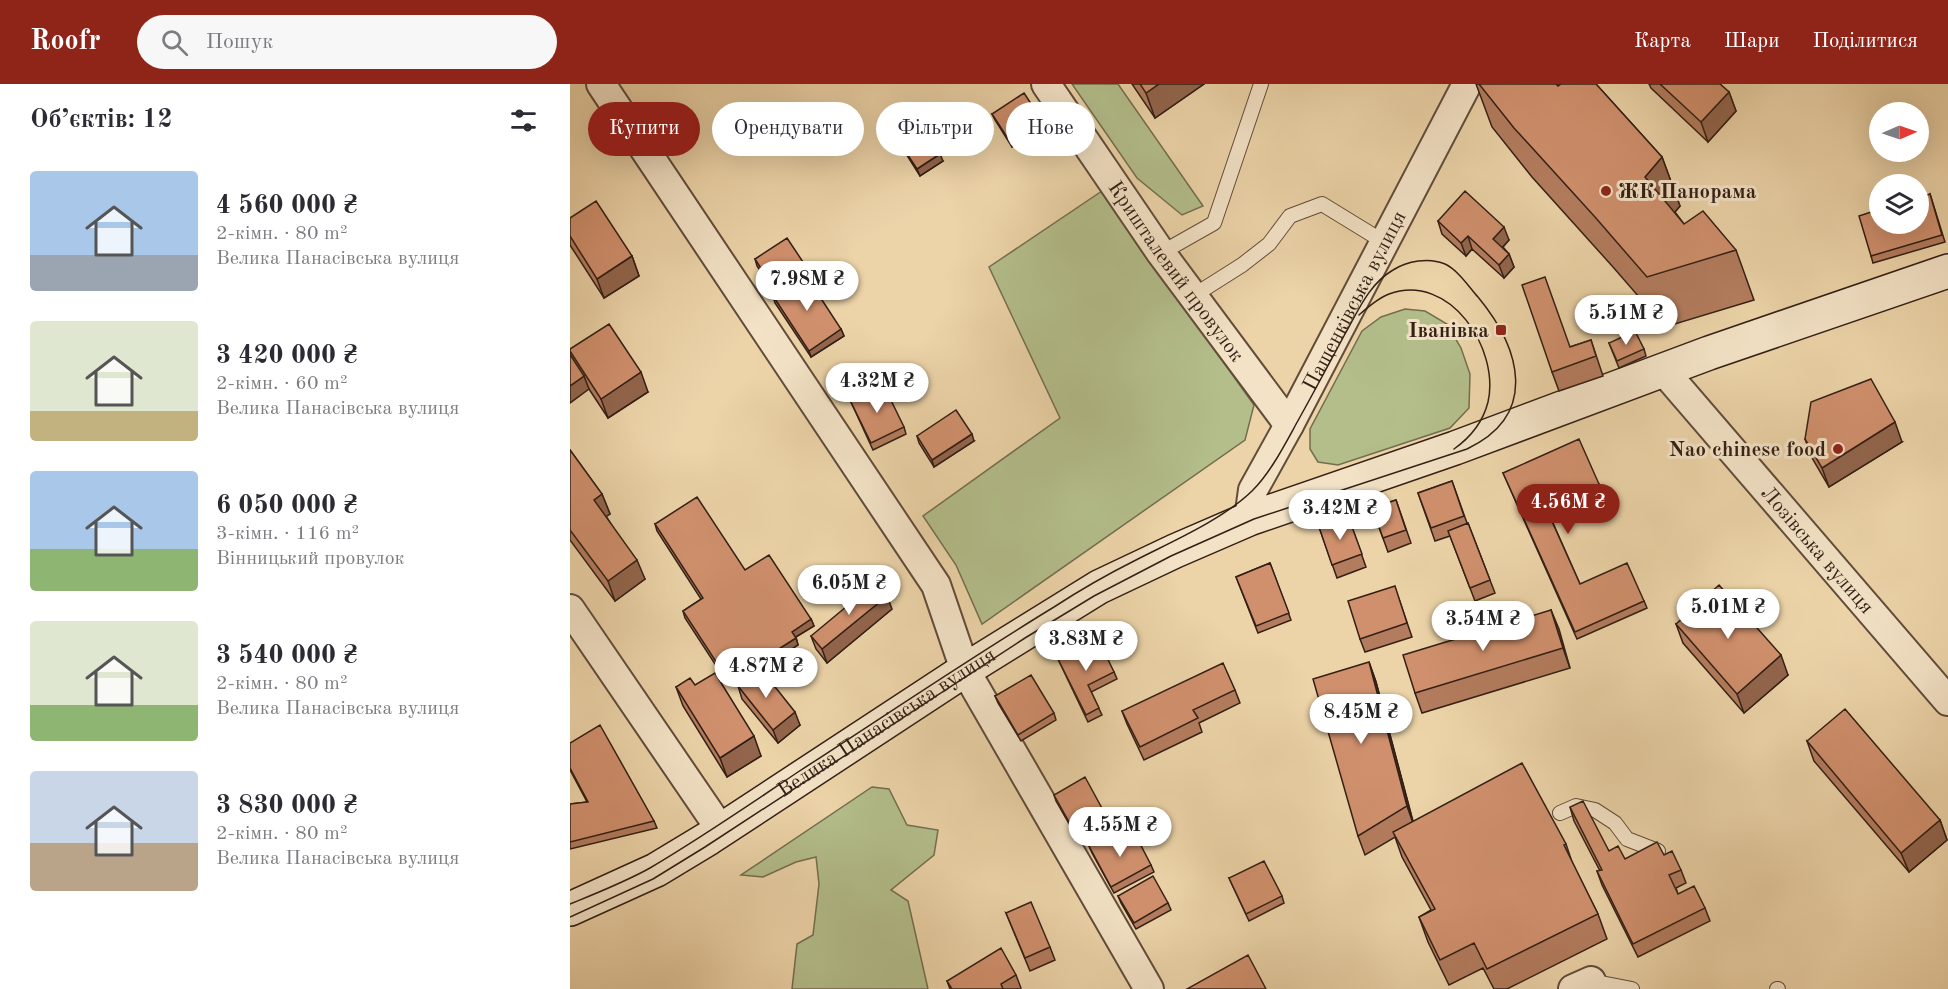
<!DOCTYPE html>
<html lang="uk">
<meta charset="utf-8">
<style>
:root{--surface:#fff;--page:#f7f7f7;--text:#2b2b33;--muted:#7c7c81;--accent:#8f2418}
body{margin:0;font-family:"Old Standard TT",serif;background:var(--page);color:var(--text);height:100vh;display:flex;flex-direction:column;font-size:22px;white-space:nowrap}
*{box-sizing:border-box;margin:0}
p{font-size:20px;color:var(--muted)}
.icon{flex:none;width:33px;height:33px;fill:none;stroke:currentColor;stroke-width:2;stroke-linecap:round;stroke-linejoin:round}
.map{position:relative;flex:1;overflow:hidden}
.side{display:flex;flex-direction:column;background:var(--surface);width:570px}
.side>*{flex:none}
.hud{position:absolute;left:18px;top:18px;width:570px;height:54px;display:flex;gap:12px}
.needle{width:39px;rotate:88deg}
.buttons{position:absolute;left:1299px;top:18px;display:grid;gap:12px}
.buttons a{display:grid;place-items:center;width:60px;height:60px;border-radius:50%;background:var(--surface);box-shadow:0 6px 24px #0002;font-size:30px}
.price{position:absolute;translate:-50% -51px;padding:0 14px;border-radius:21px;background:#fff;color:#222;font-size:20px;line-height:39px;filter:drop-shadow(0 2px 3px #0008)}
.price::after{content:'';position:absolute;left:50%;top:36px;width:18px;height:14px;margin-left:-9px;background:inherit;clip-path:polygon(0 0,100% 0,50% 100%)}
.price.selected{background:var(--accent);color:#fff}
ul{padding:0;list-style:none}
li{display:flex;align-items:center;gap:18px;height:150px;padding:0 30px}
li span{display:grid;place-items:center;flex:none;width:168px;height:120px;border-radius:6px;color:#555}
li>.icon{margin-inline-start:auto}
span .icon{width:72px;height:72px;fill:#fffc;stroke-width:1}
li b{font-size:26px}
h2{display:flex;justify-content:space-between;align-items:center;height:72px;padding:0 30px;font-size:26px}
.pill{padding:0 21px;border-radius:27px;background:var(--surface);box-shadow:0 6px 24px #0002;font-size:21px;line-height:54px}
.pill.selected{background:var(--accent);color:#fff}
header{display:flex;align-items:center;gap:36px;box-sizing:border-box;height:84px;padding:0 30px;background:var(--accent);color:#fff}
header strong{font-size:28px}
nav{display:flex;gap:33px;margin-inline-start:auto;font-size:21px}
.search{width:420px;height:54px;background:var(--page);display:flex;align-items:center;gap:15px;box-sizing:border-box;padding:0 21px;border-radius:33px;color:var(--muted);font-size:22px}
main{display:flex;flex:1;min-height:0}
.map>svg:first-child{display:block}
.green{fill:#b3be8b;stroke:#736e50;stroke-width:1.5}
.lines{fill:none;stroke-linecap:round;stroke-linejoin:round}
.lane-casing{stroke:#614c3a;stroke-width:16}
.street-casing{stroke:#614c3a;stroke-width:32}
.secondary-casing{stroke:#331f15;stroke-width:36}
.lane{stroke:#f3e2c6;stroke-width:14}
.street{stroke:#f3e2c6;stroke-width:28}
.secondary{stroke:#f3e2c6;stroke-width:33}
.tram{stroke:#331f15;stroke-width:1.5}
.wall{fill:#b37c5e;stroke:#331f15;stroke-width:1.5}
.shaded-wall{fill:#92654c;stroke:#331f15;stroke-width:1.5}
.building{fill:#d0906d;stroke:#331f15;stroke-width:1.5}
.poi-dot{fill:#8f2418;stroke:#f3e2c6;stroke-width:2}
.labels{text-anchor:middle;stroke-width:6;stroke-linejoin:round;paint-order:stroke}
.poi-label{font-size:21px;font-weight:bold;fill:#331f15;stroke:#f3e2c6;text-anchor:end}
.street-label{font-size:21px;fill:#331f15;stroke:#f3e2c6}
</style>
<header>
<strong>Roofr</strong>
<div class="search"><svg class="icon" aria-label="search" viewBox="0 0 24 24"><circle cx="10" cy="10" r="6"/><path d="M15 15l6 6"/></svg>Пошук</div>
<nav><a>Карта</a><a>Шари</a><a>Поділитися</a></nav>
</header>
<main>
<section class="side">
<h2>Об’єктів: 12<svg class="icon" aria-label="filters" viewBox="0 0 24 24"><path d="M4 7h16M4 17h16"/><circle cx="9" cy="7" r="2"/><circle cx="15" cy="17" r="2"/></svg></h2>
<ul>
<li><span style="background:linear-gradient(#a9c7e8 70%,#9aa5b1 0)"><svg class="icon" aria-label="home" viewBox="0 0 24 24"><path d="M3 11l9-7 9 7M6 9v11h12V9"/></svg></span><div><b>4 560 000 ₴</b><p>2-кімн. · 80 m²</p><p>Велика Панасівська вулиця</p></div></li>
<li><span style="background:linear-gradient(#dfe7d0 75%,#c2b280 0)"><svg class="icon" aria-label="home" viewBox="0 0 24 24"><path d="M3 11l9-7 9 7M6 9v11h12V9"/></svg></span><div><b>3 420 000 ₴</b><p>2-кімн. · 60 m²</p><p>Велика Панасівська вулиця</p></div></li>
<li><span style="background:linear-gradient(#a9c7e8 65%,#8fb573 0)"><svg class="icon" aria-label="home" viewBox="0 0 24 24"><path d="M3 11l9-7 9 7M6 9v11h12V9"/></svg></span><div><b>6 050 000 ₴</b><p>3-кімн. · 116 m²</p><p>Вінницький провулок</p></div></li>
<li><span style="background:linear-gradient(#dfe7d0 70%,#8fb573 0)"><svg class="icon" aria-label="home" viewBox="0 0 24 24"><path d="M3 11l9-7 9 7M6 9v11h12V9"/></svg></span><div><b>3 540 000 ₴</b><p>2-кімн. · 80 m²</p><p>Велика Панасівська вулиця</p></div></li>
<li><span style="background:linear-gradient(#c9d6e8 60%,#b9a48a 0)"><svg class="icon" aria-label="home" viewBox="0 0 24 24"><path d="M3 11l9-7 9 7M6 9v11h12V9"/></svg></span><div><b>3 830 000 ₴</b><p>2-кімн. · 80 m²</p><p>Велика Панасівська вулиця</p></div></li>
</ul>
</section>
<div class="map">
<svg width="1378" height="905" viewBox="0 0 1378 905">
<rect width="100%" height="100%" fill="#ecd3a8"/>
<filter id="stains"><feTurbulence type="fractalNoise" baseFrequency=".00333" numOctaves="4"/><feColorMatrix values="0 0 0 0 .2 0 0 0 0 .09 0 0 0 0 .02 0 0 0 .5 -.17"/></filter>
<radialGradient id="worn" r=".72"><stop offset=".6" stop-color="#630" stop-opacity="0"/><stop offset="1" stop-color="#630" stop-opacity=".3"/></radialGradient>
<path class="green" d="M502,0H548L633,122L612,131L567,94Z
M532,107L684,321L675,356L412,540L386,481L353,432L490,334L419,183Z
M835,225L855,227L877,240L891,264L900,290L899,324L880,344L768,381L748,378L740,365V345L792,247L811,233Z
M302,703L319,705L337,741L368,746L364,771L321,806L338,817L358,905H222L227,860L243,851L249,800L246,773L226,778L193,793L171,791Z"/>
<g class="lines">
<g class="lane-casing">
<path id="lane" d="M591,169L644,139L691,0
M623,212L672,181L699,160L720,132L752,120L814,158
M990,729L1006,722L1025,726L1045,739L1057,755L1088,767
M1021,897L1062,905
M1207,905H1208"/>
</g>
<g class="street-casing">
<g id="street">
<path d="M31,0L366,501L395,586L579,905"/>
<path id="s1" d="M476,0L591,169L719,341"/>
<path id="s2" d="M1093,286L1378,617"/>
<path id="s3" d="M679,435L683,406L719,341L897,0"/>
<path d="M0,525L151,746"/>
<path d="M1003,905L1021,897"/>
</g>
</g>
<g class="secondary-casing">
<g id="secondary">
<path id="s4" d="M0,825L86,786L139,754L395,586L529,503L605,467L679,435L885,364L1139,269L1378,187"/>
</g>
</g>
<use href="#lane" class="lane"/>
<use href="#street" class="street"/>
<use href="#secondary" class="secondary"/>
<path class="tram" d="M789,231C798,223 808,214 819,210C880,188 930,265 918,318C913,338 901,353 884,365
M0,820C27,809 55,798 80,784C131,754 179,721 228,688C313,633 397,576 484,523C510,506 538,490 566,476C603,457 652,436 682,407C702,387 716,358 730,333C745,306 760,278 775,250C788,227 799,200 823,186C837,177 859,173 875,180C888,186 899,203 908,213C951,265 969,331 897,365L684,435L601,472L524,512L455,554L135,763L83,795L0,833"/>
</g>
<path class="wall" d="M562,0H634L585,34Z
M906,0H1026L1092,73L1110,122L1105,128L1114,140L1166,166L1184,216L1095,243L1043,183L962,93L922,43Z
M1079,0H1150L1159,8L1166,27L1138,58L1081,4Z
M422,30L471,35L474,42L442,63L425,36Z
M328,56L373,77L350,92L331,62Z
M1360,110L1375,158L1303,179L1301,172Z
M0,134L62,172L69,192L34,214L0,161Z
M868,137L939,156L933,163L939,170L944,183L934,194L902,165L896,172L872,150Z
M185,175L236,185L203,206L187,182Z
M203,212L271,245L274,252L241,273L205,219Z
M1021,256L1033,292L989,307L982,288L1000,263Z
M1039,259L1074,265L1076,272L1049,284Z
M0,265L78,308L38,334L19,305L1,272Z
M280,316L334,343L336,350L303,366Z
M347,352L404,357L364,383L349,359Z
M1235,355L1332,358L1259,403L1242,374Z
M0,366L32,410L40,430L36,432L75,495L45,517L0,456Z
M933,389L1029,400L1031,406L979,430L1010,500L1074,517L1077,524L1007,555Z
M882,397L897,439H898L925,509L905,517L880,452L865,457L848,409Z
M826,416L841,459L818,468L802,424Z
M778,432L796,483L767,494L749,443Z
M85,440L175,486L241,535L244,542L226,553L228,561L191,585L230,641L208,659L172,615L168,602L187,586L185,582L158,600L115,534L113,527L131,515L87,447Z
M700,479L721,536L688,549L666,493Z
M829,515L842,553L795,568L790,555Z
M322,525L257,579L246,565L241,552Z
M981,526L1000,584L852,629L845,609Z
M1106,540L1218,591L1174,629L1113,559Z
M488,575L544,588L547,595L521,608L532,631L518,638Z
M799,578L806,598L843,737L996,760L1003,781L1028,830L1037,855L937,905H924L913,884L879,901L858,858L849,833L861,826L832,773L825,753L795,771L788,752Z
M125,601L191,672L157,693L113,622L106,603Z
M665,606L670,619L629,639L632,648L574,676L557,640L552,627Z
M425,612L484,629L486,636L451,657L428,619Z
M1237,657L1370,736L1377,756L1339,788L1244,677Z
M0,659L84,737L87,744L0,765V720L17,718L0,686Z
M484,711L534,728L536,735L506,752L486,717Z
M1000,723L1039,767L1055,775L1094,771L1111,786L1116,799L1106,804L1108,810L1135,824L1140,837L1068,873L1032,801L1027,787H1030L1004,737Z
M549,761L581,781L584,788L544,809L522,769L519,762Z
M659,794L712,812L714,819L679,837Z
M548,812L598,819L601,826L566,845L551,819Z
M436,829L480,863L485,876L460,887Z
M446,891L451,904L450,905H380L377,897Z"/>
<path class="shaded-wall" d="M589,0H634L585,34L576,9Z
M1159,8L1166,27L1138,58L1131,38Z
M471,35L474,42L442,63L439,56Z
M370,70L373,77L350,92L347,85Z
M1092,73L1110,122L1093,142L1075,93Z
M934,143L939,156L928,168L923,155Z
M898,152L902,165L896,172L891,159Z
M939,170L944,183L934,194L929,181Z
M62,172L69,192L34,214L27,195Z
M233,178L236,185L203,206L201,200Z
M271,245L274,252L241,273L239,267Z
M71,288L78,308L38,334L31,315Z
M14,292L19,305L0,319V302Z
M1325,338L1332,358L1259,403L1252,384Z
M402,350L404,357L364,383L362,376Z
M32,410L40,430L31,436L24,416Z
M67,476L75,495L45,517L38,497Z
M317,512L322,525L257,579L252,565Z
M981,526L989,545L1000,584L993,564Z
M241,535L244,542L224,554L222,548Z
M226,554L228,561L188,587L185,580Z
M1211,571L1218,591L1174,629L1167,610Z
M182,576L185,582L158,600L156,593Z
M799,578L806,598L844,742L837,722Z
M225,628L230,641L208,659L203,646Z
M184,652L191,672L157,693L150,674Z
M1370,736L1377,756L1339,788L1331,769Z"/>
<path class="building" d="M570,0H589L576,9Z
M909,0H986L988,2L991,0H1026L1092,73L1075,93L1114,140L1133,127L1166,166L1077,193L1025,133L944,44Z
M1090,0H1150L1159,8L1131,38Z
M454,9L471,35L439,56L422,30Z
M351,41L370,70L347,85L328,56Z
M895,107L934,143L923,155L939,170L929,181L898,152L891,159L868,137Z
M1360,110L1372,151L1301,172L1289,132L1310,125V140H1348V114Z
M26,117L62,172L27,195L0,152V134Z
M217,154L233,178L201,200L185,175Z
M235,190L271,245L239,267L203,212Z
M975,193L1000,263L1021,256L1026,272L982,288L952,201Z
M39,240L71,288L31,315L0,267V265Z
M1065,247L1074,265L1047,277L1039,259Z
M1,272L14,292L0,302V273Z
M1301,295L1325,338L1252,384L1235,355L1241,318Z
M313,300L334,343L301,359L280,316Z
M386,326L402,350L362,376L347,352Z
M1009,355L1029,400L976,424L1010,500L1057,479L1074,517L1005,548L933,389Z
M0,366L32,410L24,416L67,476L38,497L0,446Z
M882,397L894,432L861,444L848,409Z
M127,413L175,486L199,471L241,535L222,548L226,554L185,580L182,576L156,593L113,527L133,514L85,440Z
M826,416L836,446L813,454L802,424Z
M778,432L792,470L762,481L749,443Z
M898,439L920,496L900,504L878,447Z
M700,479L719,529L686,542L666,493Z
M306,498L317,512L252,565L241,552Z
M1149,501L1211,571L1167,610L1106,540Z
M825,502L837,539L790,555L778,517Z
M981,526L993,564L845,609L833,571Z
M528,555L544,588L518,601L529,624L516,631L488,575Z
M799,578L837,722L788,752L743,595Z
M653,579L665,606L623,626L628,634L570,663L552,627Z
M190,584L225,628L203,646L168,602Z
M145,589L184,652L150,674L106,603L120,594L125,601Z
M461,591L484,629L448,651L425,612Z
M1275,625L1370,736L1331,769L1237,657Z
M30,641L84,737L0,758V720L18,718L0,684V659Z
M952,679L996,760L994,761L1028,830L917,885L904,859L870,876L849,833L865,825L823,748Z
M515,693L534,728L503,745L484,711Z
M1013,717L1039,767L1048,762L1055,775L1087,758L1094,771L1102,767L1111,786L1099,791L1108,810L1124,802L1135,824L1063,860L1027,787L1032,786L1000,723Z
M543,749L549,761L566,752L581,781L541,803L519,762Z
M694,777L712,812L676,830L659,794Z
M583,792L598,819L564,839L548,812Z
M461,818L480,863L455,874L436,829Z
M431,864L446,891L431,900L433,905H382L377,897Z
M678,871L696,905H617Z"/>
<g class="poi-dot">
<circle cx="1036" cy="107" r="6"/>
<rect x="925" y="240" width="12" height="12" rx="3"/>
<circle cx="1268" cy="365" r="6"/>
</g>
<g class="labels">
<g class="poi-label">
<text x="1048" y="114" text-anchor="start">ЖК Панорама</text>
<text x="919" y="253">Іванівка</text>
<text x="1256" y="372">Nao chinese food</text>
</g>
<g class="street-label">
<text dy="7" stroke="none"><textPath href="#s1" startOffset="228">Кришталевий провулок</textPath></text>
<text dy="7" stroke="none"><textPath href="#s3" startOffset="244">Пащенківська вулиця</textPath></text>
<text dy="7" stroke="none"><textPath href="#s2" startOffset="237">Лозівська вулиця</textPath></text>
<text dy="7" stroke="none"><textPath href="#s4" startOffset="368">Велика Панасівська вулиця</textPath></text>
</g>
</g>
<rect width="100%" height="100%" filter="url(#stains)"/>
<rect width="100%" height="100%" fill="url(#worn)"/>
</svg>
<div class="buttons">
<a><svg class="needle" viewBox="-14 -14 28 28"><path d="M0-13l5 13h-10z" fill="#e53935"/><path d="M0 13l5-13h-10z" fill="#7c7c81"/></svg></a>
<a><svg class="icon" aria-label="layers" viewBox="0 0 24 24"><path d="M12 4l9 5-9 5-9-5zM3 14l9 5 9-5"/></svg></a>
</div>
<b class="price" style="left:237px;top:228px">7.98M ₴</b>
<b class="price" style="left:1056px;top:262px">5.51M ₴</b>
<b class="price" style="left:307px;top:330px">4.32M ₴</b>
<b class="price selected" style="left:998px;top:451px">4.56M ₴</b>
<b class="price" style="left:770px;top:457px">3.42M ₴</b>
<b class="price" style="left:279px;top:532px">6.05M ₴</b>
<b class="price" style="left:1158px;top:556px">5.01M ₴</b>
<b class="price" style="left:913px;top:568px">3.54M ₴</b>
<b class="price" style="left:516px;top:588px">3.83M ₴</b>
<b class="price" style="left:196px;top:615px">4.87M ₴</b>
<b class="price" style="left:791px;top:661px">8.45M ₴</b>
<b class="price" style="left:550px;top:774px">4.55M ₴</b>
<div class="hud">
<a class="pill selected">Купити</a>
<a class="pill">Орендувати</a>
<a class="pill">Фільтри</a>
<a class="pill">Нове</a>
</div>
</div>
</main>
